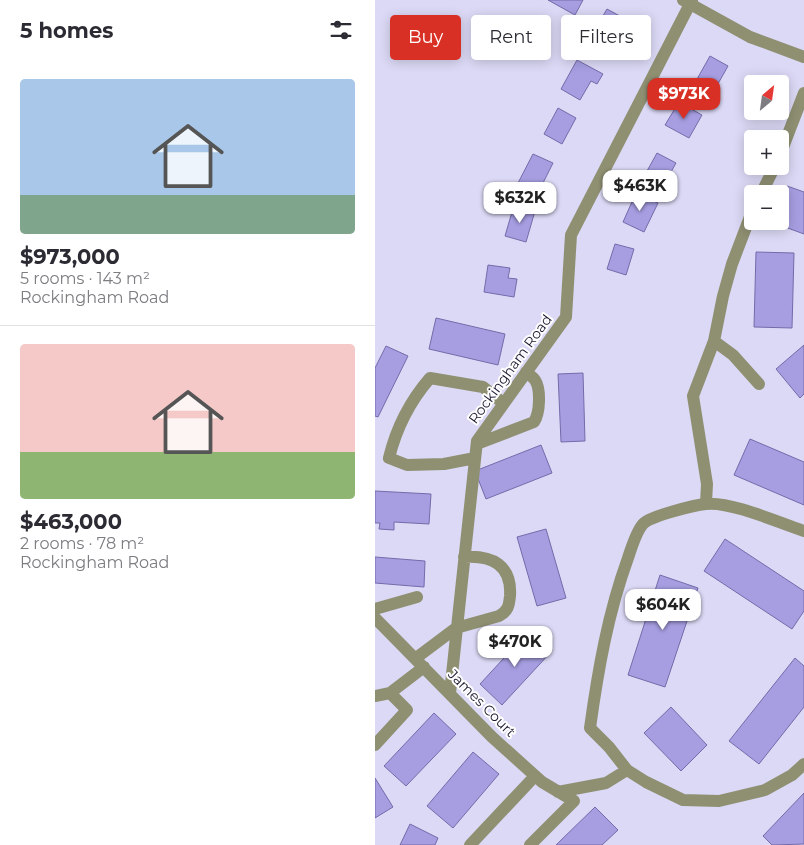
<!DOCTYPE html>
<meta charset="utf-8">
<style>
:root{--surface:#fff;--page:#f2f2f3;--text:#2b2b33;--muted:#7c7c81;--line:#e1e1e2;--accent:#d93025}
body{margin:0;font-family:Montserrat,sans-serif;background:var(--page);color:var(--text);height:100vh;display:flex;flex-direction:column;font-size:19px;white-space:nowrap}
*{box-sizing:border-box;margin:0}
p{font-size:16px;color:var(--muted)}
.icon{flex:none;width:28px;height:28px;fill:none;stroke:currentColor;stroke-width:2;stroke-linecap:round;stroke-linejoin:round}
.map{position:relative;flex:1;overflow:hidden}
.sheet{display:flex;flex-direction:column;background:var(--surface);width:375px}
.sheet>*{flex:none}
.banner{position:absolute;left:15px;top:15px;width:339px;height:45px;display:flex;gap:10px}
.needle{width:32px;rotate:29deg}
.controls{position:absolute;left:369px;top:75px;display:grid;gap:10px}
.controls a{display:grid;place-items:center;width:45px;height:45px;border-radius:5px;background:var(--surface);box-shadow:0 2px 12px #0003;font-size:25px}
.price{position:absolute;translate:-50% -42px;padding:0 11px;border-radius:10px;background:#fff;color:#222;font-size:16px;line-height:32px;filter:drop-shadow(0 1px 2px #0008)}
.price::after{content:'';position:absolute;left:50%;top:30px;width:15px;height:11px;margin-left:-8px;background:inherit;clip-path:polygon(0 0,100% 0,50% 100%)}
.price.active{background:var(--accent);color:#fff}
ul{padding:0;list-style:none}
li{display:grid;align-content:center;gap:10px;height:265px;padding:0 20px}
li+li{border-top:1px solid var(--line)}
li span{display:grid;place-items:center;height:155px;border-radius:5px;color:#555}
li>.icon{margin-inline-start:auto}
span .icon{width:90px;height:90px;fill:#fffc;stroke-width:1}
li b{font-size:21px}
h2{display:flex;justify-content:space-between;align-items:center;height:60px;padding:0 20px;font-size:21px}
.chip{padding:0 18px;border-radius:5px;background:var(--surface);box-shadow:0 2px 12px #0003;font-size:18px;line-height:45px}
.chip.active{background:var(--accent);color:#fff}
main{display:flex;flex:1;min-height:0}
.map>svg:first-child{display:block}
.building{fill:#a69ee1;stroke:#746baa}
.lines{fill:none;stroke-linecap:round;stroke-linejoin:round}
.minor{stroke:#8f9072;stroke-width:12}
.labels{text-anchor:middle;stroke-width:4;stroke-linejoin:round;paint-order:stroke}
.street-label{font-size:14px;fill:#1c1831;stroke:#fefefe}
</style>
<main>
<section class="sheet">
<h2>5 homes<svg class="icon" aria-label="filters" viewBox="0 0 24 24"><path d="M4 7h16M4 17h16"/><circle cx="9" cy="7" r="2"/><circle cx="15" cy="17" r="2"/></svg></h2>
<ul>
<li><span style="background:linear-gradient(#a9c7e8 75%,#7fa58c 0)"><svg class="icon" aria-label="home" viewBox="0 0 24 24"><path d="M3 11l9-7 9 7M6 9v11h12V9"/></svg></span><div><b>$973,000</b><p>5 rooms · 143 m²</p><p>Rockingham Road</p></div></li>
<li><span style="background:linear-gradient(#f6c9c9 70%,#8fb573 0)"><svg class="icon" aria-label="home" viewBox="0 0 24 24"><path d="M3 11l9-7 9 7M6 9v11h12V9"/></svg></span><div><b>$463,000</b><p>2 rooms · 78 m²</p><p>Rockingham Road</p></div></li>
</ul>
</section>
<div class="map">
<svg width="429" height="845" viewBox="0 0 429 845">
<rect width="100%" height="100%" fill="#dbd9f5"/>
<path class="building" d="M173,0H208L200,15Z
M232,9L254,21L251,27L265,34L254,53L218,33Z
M335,56L353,66L335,98L317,88Z
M202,60L228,74L222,84L216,81L205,100L186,89Z
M304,102L327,115L314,138L290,125Z
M183,108L201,118L187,144L169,134Z
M282,153L301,163L286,190L267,180Z
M158,154L178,163L163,193L143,183Z
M412,186L429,192V234L399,223V221H405V206Z
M261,193L283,203L269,232L248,222Z
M139,205L160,211L151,242L130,236Z
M240,244L259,249L251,275L232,269Z
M381,252L419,253L417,328L379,327Z
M113,265L135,268L133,278L142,279L139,297L109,292Z
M61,318L130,334L123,365L54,349Z
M429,345V394L425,398L401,369Z
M11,346L33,356L3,417L0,416V368Z
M208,373L210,441L186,442L183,374Z
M375,439L429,462V505L359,475Z
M166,445L177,473L111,499L100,471Z
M0,491L56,494L54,524L19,522V530L4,529L5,523H0Z
M171,529L191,598L162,606L142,537Z
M350,539L429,591V611L417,629L329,571Z
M0,557L50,561L49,587L0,583Z
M285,575L323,588L290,687L253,675Z
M153,632L175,653L127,705L105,684Z
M420,658L429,666V707L384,764L354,741Z
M296,707L332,745L306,771L269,733Z
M59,713L81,734L31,786L9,766Z
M98,752L124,774L78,828L52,806Z
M0,778L18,807L0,818Z
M429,793V844L397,845L388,836Z
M220,807L243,830L227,845H181Z
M35,824L63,838L60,845H25Z"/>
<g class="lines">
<path class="minor" d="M308,0L375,37L429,57
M405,155L429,93
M386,194L400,166
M378,209L357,264L348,296L339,341L358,355L384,384
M102,444L159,422C165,413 166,389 160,380C158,377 153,374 151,372
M100,458L69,464L32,465L14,458C21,429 36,400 55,378L108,387L128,403
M331,503L332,484L318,396L339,341
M429,531C405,523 355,501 331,504C319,505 277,516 269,523C262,529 256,549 253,558C233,613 223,670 215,728L234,747L252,770L271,782L308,800L344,801L390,790L417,775L429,764
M0,609L42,597
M0,618L117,737L167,782L199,801L155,845
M41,658L81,628L124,616C133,611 134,606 135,596C137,565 117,555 89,557
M75,693L102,441L191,317L196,235L317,0
M0,696L15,693L49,667
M0,745L32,710L15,693
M183,792L231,783L252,770
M95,845L160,776"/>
</g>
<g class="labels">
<g class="street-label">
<text transform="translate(135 369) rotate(-54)" y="5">Rockingham Road</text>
<text transform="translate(107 703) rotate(45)" y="5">James Court</text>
</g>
</g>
</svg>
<div class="controls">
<a><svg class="needle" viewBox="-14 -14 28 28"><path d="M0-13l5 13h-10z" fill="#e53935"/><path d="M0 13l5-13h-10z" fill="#7c7c81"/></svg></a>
<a>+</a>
<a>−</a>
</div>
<b class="price active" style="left:309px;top:120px">$973K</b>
<b class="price" style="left:265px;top:212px">$463K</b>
<b class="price" style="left:145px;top:224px">$632K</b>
<b class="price" style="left:288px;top:631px">$604K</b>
<b class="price" style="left:140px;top:668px">$470K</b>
<div class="banner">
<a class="chip active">Buy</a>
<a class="chip">Rent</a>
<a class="chip">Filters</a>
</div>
</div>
</main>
